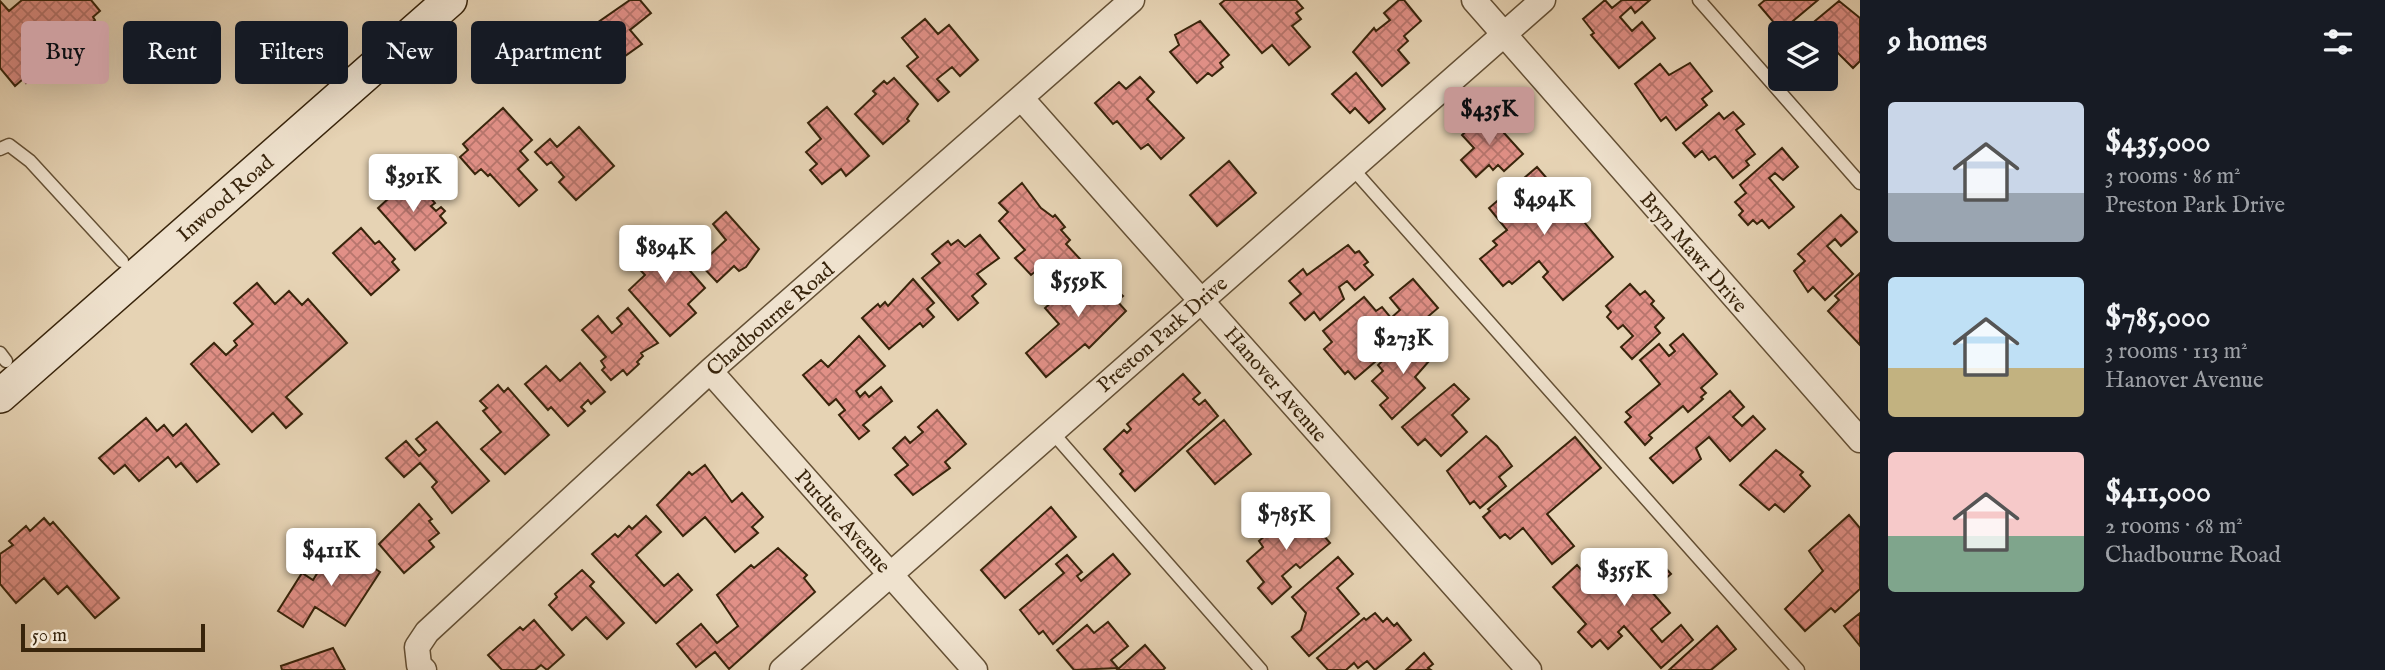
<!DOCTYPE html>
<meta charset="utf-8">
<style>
:root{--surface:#171b24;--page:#242831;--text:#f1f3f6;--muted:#9ea1a6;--accent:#c59692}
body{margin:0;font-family:"IM FELL English",serif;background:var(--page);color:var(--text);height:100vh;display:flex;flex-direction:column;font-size:26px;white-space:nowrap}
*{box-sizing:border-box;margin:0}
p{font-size:23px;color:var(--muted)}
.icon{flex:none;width:38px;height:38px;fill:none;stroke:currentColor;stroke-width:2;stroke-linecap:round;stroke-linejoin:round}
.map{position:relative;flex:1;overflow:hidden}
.drawer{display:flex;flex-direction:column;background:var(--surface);width:525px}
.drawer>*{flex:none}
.banner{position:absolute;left:21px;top:21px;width:665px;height:63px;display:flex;gap:14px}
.controls{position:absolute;left:1768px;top:21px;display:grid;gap:14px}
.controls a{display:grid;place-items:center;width:70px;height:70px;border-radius:7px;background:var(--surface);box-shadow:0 7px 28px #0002;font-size:35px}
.scale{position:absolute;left:21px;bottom:18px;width:184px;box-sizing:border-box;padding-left:7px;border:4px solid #38240b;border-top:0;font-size:19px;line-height:24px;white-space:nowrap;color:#38240b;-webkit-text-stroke:5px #efe2ce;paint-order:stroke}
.price{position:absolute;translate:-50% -60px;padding:0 16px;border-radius:7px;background:#fff;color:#222;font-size:23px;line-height:46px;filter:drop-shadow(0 2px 4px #0008)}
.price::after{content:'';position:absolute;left:50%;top:42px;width:21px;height:16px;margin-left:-10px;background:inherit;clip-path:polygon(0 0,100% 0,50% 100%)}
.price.active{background:var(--accent);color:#111}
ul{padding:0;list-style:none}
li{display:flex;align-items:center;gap:21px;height:175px;padding:0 28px}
li span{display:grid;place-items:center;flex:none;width:196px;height:140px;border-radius:7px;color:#555}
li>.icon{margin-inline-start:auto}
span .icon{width:84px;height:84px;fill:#fffc;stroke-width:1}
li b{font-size:30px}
h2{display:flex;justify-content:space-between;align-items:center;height:84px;padding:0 28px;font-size:30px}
.chip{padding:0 24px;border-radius:7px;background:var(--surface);box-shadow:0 7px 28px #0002;font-size:24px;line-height:63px}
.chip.active{background:var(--accent);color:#111}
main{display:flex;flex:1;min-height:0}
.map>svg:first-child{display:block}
.building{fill:url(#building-cross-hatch);stroke:#38240b;stroke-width:2}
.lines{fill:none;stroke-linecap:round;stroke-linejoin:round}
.service-casing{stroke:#645035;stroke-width:15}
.minor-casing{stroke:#645035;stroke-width:27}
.secondary-casing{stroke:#38240b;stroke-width:36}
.service{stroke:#efe2ce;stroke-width:12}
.minor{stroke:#efe2ce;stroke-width:24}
.secondary{stroke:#efe2ce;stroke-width:33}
.labels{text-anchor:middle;stroke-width:5;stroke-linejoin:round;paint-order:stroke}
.street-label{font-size:21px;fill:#38240b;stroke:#efe2ce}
</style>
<main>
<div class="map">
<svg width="1860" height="670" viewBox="0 0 1860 670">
<defs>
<pattern id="building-cross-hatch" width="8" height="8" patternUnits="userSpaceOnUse" patternTransform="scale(1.75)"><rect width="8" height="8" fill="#e19087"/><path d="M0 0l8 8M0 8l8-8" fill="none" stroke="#b7756d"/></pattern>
</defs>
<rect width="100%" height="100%" fill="#e6d3b4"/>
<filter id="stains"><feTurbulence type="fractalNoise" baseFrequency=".00286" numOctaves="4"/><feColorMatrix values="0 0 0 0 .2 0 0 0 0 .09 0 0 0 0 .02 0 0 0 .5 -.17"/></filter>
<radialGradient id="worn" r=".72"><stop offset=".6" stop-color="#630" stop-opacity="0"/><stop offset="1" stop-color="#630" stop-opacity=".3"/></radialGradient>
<path class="building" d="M22,0H91L100,11L93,17L95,20L83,31L90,38L76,50L70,44L63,51L71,61L61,69L59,66L44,79L38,72L26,83L23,79L15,86L0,68V1L9,11Z
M630,0H640L651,13L630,30L642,44L611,66L606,59L593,70L575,49L601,27L597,23Z
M1225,0H1296L1303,8L1296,13L1301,19L1292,26L1310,47L1289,65L1272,45L1262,53L1220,4Z
M1399,0H1404L1421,21L1404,36L1408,41L1398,50L1409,63L1382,86L1353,52L1374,28L1376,31L1390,20L1384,13Z
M1605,0L1612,8L1622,0H1650L1635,13L1631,7L1620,17L1632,31L1642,22L1655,38L1619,68L1591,35L1594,33L1583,19Z
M1765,0H1818L1781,31L1759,5Z
M1839,1L1860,18V61L1853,68L1837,52L1829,59L1825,55V33L1803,31Z
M925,19L938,34L949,25L978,60L960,76L952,67L937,79L949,92L938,101L907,66L918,57L902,38Z
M1200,21L1229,55L1220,63L1223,67L1212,76L1208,73L1197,83L1170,52L1179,45L1175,35Z
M1690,63L1712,91L1702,99L1707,105L1676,130L1666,117L1661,121L1635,84L1660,64L1669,75Z
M1356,73L1385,109L1369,123L1355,108L1350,113L1332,94Z
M1140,77L1154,92L1147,99L1184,138L1161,159L1148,144L1141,149L1117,121L1113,124L1095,103L1119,82L1126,89Z
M894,78L918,104L907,119L909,121L883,144L855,114L876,94L873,91L884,81L887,84Z
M827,107L869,156L846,176L841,169L822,184L810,170L817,164L806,152L821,139L808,123Z
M503,108L532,140L520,151L528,160L518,169L537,190L519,206L490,174L488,176L481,169L475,174L460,157L468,150L463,144Z
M1733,112L1744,124L1736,130L1755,154L1746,161L1749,165L1733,178L1715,156L1709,160L1702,151L1695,157L1683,143L1719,113L1724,119Z
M1486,113L1523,154L1504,171L1498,165L1493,170L1489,165L1476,177L1461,160L1474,148L1462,135Z
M579,127L614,166L576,200L559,182L564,177L551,162L547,165L535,152L550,139L557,147Z
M1782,148L1798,167L1783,180L1775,173L1769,178L1794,207L1769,228L1762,220L1757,224L1753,220L1748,225L1739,215L1743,211L1735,202L1746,193L1740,185Z
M1229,161L1256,193L1217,226L1190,195Z
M1537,167L1556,189L1552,193L1554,196L1559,193L1564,200L1568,196L1583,213L1579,216L1613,257L1563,300L1543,277L1548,272L1539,261L1512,284L1509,281L1503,286L1480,259L1497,245L1493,241L1507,230L1489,208Z
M412,177L435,203L431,206L436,211L441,207L445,211L440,216L446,223L415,250L378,208Z
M1022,183L1041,208L1053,217L1055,215L1065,227L1061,230L1070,240L1066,244L1080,259L1051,285L1037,270L1031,275L1015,258L1025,250L999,221L1008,212L999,203Z
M726,212L759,249L746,267L739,271L734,266L717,282L700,264L726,240L713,224Z
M1841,215L1857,232L1841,246L1835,239L1827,246L1853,274L1825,300L1813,287L1808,292L1794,271L1805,261L1798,254Z
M361,228L375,244L379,241L395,259L392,262L399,270L371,295L333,253Z
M657,233L705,288L688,304L696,313L670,336L629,290L645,275L629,258Z
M980,235L999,258L977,274L986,284L972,296L978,303L958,320L922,278L940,263L932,254L948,241L951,245L958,240L965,247Z
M1348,245L1355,253L1359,251L1368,262L1364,265L1373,275L1355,290L1347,281L1339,287L1344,299L1320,320L1314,312L1305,320L1290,303L1301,294L1289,281L1303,269L1307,275Z
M1095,264L1118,288L1116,290L1123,296L1117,301L1126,311L1089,348L1085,344L1046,377L1026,353L1059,324L1045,308Z
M1860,273V345L1828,311L1839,300L1835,296Z
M913,279L934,303L927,309L934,317L923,327L920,323L889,349L862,318L878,304L880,307L885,302L888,306Z
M1413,279L1438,308L1355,379L1348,371L1345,374L1324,349L1332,342L1323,331L1364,297L1376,311L1382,307L1391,318L1400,310L1390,298Z
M257,283L275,304L289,291L302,305L308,299L347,343L286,397L302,414L286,428L273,413L252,432L191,364L214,343L226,355L237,345L234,341L253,324L234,303Z
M1630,284L1640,295L1645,291L1654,301L1651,304L1664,318L1655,327L1660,333L1632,359L1621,347L1633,336L1623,325L1618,329L1607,317L1611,312L1606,306Z
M628,308L658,343L641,353L643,356L637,362L639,364L627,375L623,370L611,380L602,370L605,367L601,361L606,357L582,330L598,316L612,333L622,324L617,318Z
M1423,334L1437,352L1415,377L1425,388L1392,419L1380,405L1388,398L1372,381L1383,371L1378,365L1392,352L1397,358Z
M1683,334L1717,374L1701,388L1706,393L1701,397L1703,399L1688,412L1683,406L1649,435L1652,438L1645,445L1625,422L1631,417L1626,412L1660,384L1640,360L1659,344L1669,356L1675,351L1670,345Z
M859,336L885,366L856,391L860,397L865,392L869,397L881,387L892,401L863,425L869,431L859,439L839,415L845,410L836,399L829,405L803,375L821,360L828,367Z
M580,363L605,392L591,404L588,400L581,407L585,411L568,426L551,407L548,410L525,384L546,366L560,381Z
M1183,374L1200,393L1193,399L1199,405L1205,400L1218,416L1135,491L1120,474L1123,471L1104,449L1124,430L1127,433L1131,429L1127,424Z
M1454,384L1469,399L1452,415L1467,432L1441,456L1425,439L1418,445L1402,427Z
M498,385L504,392L508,388L549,435L505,474L481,449L501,432L483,411L487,408L480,401Z
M1730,391L1744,407L1733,417L1742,426L1753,416L1765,429L1730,461L1709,437L1696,448L1701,459L1673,483L1650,458Z
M937,410L966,444L945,462L950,468L913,495L895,475L908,465L893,448L905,437L910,443L923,432L918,427Z
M146,418L157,431L164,425L173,436L186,424L219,464L197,482L181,463L176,467L168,457L139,481L125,465L114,474L99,458Z
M1224,420L1251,454L1215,484L1187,451Z
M437,422L489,481L452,513L432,487L437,482L420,463L404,477L386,458L406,441L419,456L426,450L416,439Z
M1486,436L1497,446L1512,466L1499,477L1506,486L1480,508L1474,501L1470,504L1447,471Z
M1575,437L1601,468L1547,514L1574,546L1552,564L1523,528L1510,539L1505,534L1500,538L1483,517L1490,511L1488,509Z
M1776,450L1803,472L1800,475L1810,486L1784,512L1775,504L1769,510L1740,485Z
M705,465L732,502L742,493L763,517L752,527L758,533L735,552L705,517L683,536L657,505L689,472L692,475Z
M419,504L432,519L429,521L439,533L429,541L434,547L404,573L379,544Z
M1051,507L1076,537L1005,598L981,570Z
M1299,507L1330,543L1300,568L1296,564L1282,576L1291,587L1272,604L1258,588L1264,582L1247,561L1263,547L1259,541Z
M1849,515L1860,528V589L1835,612L1831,608L1805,631L1785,609L1823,571L1809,551Z
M646,516L661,532L636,555L664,586L678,574L692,590L656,623L592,554L615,534L618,537L629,526L632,529Z
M44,518L50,525L53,522L119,598L95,618L67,586L58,594L44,578L16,603L0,584V554L13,545L9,541L26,526L30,531Z
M333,541L380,572L345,626L315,607L303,627L278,611L302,573L313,580L318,572L314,570Z
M778,548L807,575L804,578L815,592L729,669L715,652L696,667L677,644L701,624L717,643L738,626L717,595L751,565L754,568Z
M1651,552L1671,574L1651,591L1670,613L1651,629L1662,642L1681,625L1693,640L1661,668L1624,626L1618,632L1622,636L1608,649L1600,640L1592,647L1578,632L1586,624L1553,587L1577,565L1599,590L1629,563L1634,568Z
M1113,554L1130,574L1053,644L1043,631L1039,634L1020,610L1064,573L1056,564L1067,555L1082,572L1077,576L1081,581Z
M1338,557L1353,574L1337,588L1359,614L1309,656L1292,637L1301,630L1306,613L1292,597Z
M582,570L594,582L590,586L624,623L607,639L586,617L572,630L549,605L557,597L555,594Z
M1375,613L1383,622L1387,618L1394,626L1397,623L1411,640L1375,670L1367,661L1358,668L1354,663L1346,670H1328L1317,658L1364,618L1366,620Z
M1860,613V646L1844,626Z
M534,620L564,655L547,670L541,665L535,670H502L488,655L520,627L523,630Z
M1108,622L1128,646L1111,660L1118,668L1074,670L1057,650L1087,625L1094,633Z
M1717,626L1736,649L1711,670H1669Z
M1145,645L1165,668L1163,670H1117Z
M333,648L345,670H282L281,666Z
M1424,653L1433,664L1428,668L1431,670H1406Z"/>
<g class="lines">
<g class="service-casing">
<path id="service" d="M1699,0L1860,183
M0,149L9,145L30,161L122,261
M1352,168L1798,670
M0,353L6,361
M1052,432L1261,670"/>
</g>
<g class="minor-casing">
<path id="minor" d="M1474,0L1860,440
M1022,99L1529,670
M710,371L975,670
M424,670L419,665L417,647L427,632L710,371L1132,0
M782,670L1543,0"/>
</g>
<g class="secondary-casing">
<path id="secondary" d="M0,396L450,0"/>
</g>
<use href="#service" class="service"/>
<use href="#minor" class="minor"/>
<use href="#secondary" class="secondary"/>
</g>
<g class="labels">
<g class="street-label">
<text transform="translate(225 198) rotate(-41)" y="7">Inwood Road</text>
<text transform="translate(1694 252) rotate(49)" y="7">Bryn Mawr Drive</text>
<text transform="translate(770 319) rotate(-41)" y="7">Chadbourne Road</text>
<text transform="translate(1162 334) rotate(-41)" y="7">Preston Park Drive</text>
<text transform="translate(1276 384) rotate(49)" y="7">Hanover Avenue</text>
<text transform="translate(843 521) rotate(48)" y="7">Purdue Avenue</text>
</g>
</g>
<rect width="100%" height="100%" filter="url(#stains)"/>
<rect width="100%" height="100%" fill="url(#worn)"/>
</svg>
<div class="controls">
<a><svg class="icon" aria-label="layers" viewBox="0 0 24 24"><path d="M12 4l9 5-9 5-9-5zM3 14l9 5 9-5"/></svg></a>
</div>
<div class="scale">50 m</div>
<b class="price active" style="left:1489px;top:147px">$435K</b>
<b class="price" style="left:413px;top:214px">$391K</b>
<b class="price" style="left:1544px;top:237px">$494K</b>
<b class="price" style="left:665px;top:285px">$894K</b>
<b class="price" style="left:1078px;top:319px">$559K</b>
<b class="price" style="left:1403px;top:376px">$273K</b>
<b class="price" style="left:1286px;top:552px">$785K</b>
<b class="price" style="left:331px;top:588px">$411K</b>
<b class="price" style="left:1624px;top:608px">$355K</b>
<div class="banner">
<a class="chip active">Buy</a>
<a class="chip">Rent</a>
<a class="chip">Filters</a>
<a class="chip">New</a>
<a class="chip">Apartment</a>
</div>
</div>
<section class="drawer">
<h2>9 homes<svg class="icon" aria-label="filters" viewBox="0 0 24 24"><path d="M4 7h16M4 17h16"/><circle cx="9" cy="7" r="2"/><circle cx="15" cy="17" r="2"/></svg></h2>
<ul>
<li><span style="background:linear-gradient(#c9d6e8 65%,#9aa5b1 0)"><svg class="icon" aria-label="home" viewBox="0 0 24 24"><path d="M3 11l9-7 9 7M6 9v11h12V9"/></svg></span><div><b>$435,000</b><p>3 rooms · 86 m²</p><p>Preston Park Drive</p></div></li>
<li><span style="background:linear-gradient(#bfe0f5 65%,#c2b280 0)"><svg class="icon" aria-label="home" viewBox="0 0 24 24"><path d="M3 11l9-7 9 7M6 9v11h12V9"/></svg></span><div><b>$785,000</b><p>3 rooms · 113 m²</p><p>Hanover Avenue</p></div></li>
<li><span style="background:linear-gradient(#f6c9c9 60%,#7fa58c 0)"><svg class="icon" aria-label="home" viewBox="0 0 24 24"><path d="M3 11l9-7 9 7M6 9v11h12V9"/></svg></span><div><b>$411,000</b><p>2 rooms · 68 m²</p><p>Chadbourne Road</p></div></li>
</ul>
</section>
</main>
